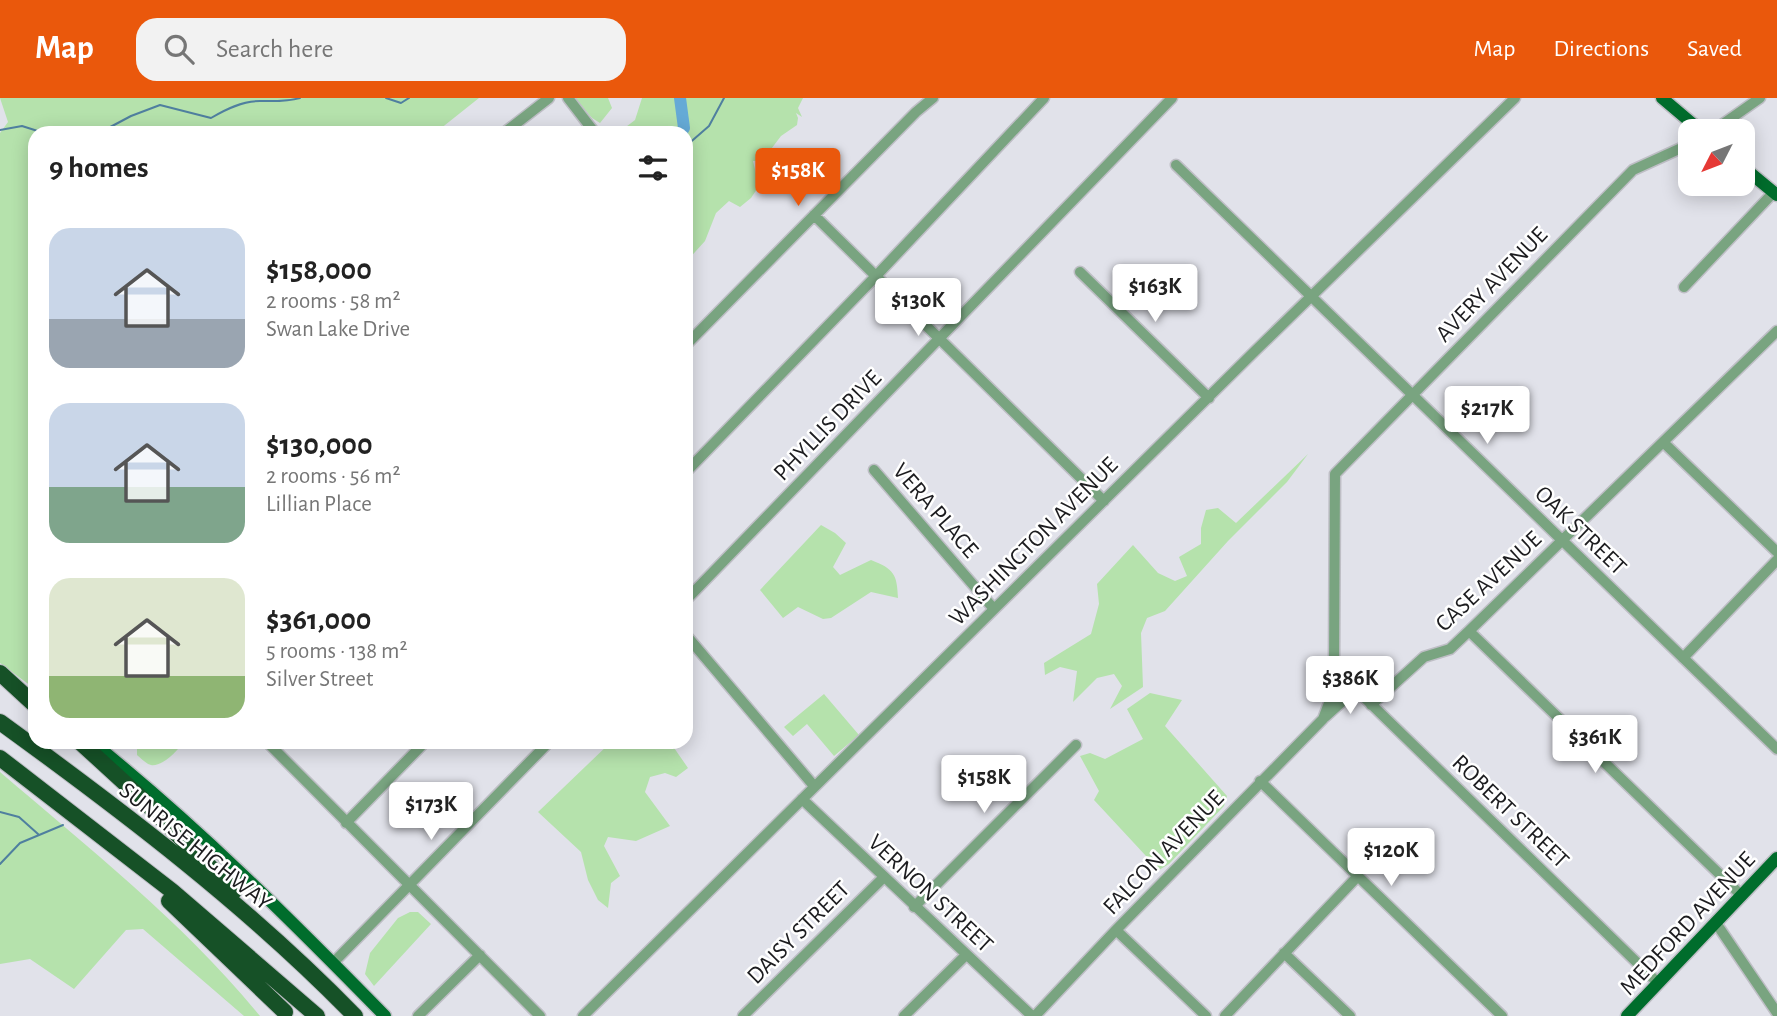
<!DOCTYPE html>
<meta charset="utf-8">
<style>
:root{--surface:#fff;--page:#f2f2f2;--text:#222;--muted:#767676;--accent:#ea580c}
body{margin:0;font-family:"Alegreya Sans",sans-serif;background:var(--page);color:var(--text);height:100vh;display:flex;flex-direction:column;font-size:26px;white-space:nowrap}
*{box-sizing:border-box;margin:0}
p{font-size:23px;color:var(--muted)}
.icon{flex:none;width:38px;height:38px;fill:none;stroke:currentColor;stroke-width:2;stroke-linecap:round;stroke-linejoin:round}
.map{position:relative;flex:1;overflow:hidden}
.drawer{position:absolute;left:28px;top:28px;width:665px;height:623px;display:flex;flex-direction:column;background:var(--surface);border-radius:21px;box-shadow:0 4px 18px #0003}
.drawer>*{flex:none}
.needle{width:46px;rotate:228deg}
.buttons{position:absolute;left:1678px;top:21px;display:grid;gap:14px}
.buttons a{display:grid;place-items:center;width:77px;height:77px;border-radius:14px;background:var(--surface);box-shadow:0 4px 18px #0003;font-size:35px}
.price{position:absolute;translate:-50% -60px;padding:0 16px;border-radius:7px;background:#fff;color:#222;font-size:23px;line-height:46px;filter:drop-shadow(0 2px 4px #0008)}
.price::after{content:'';position:absolute;left:50%;top:42px;width:21px;height:16px;margin-left:-10px;background:inherit;clip-path:polygon(0 0,100% 0,50% 100%)}
.price.selected{background:var(--accent);color:#fff}
ul{padding:0;list-style:none}
li{display:flex;align-items:center;gap:21px;height:175px;padding:0 21px}
li span{display:grid;place-items:center;flex:none;width:196px;height:140px;border-radius:21px;color:#555}
li>.icon{margin-inline-start:auto}
span .icon{width:84px;height:84px;fill:#fffc;stroke-width:1}
li b{font-size:30px}
h2{display:flex;justify-content:space-between;align-items:center;height:84px;padding:0 21px;font-size:30px}
header{display:flex;align-items:center;gap:42px;box-sizing:border-box;height:98px;padding:0 35px;background:var(--accent);color:#fff}
header strong{font-size:33px}
nav{display:flex;gap:38px;margin-inline-start:auto;font-size:24px}
.search{width:490px;height:63px;background:var(--page);display:flex;align-items:center;gap:18px;box-sizing:border-box;padding:0 24px;border-radius:21px;color:var(--muted);font-size:26px}
.map>svg:first-child{display:block}
.green{fill:#b5e2ac}
.lines{fill:none;stroke-linecap:round;stroke-linejoin:round}
.stream{stroke:#4f7f9f;stroke-width:2}
.river{stroke:#65aad6;stroke-width:12}
.minor-casing{stroke:#bebec5;stroke-width:13}
.major-casing{stroke:#bebec5;stroke-width:15}
.highway-casing{stroke:#bebec5;stroke-width:18}
.minor{stroke:#79a480;stroke-width:10}
.major{stroke:#006d2c;stroke-width:12}
.highway{stroke:#165127;stroke-width:16}
.labels{text-anchor:middle;stroke-width:5;stroke-linejoin:round;paint-order:stroke}
.street-label{font-size:24px;fill:#1c1c1f;stroke:#fff}
</style>
<header>
<strong>Map</strong>
<div class="search"><svg class="icon" aria-label="search" viewBox="0 0 24 24"><circle cx="10" cy="10" r="6"/><path d="M15 15l6 6"/></svg>Search here</div>
<nav><a>Map</a><a>Directions</a><a>Saved</a></nav>
</header>
<div class="map">
<svg width="1777" height="918" viewBox="0 0 1777 918">
<rect width="100%" height="100%" fill="#e1e2ea"/>
<path class="green" d="M0,0H479L435,35H35V591L0,565V35L8,24Z
M575,0H608L612,10L600,25L592,20Z
M642,0H803L798,10L802,19L796,15L798,20L797,27L781,38L762,63H753L759,88L751,100L740,109L729,103L716,115L705,143L686,164V35H618L635,22Z
M1308,356L1287,384L1228,443L1165,513L1147,520L1141,535L1143,589L1110,611L1122,588L1114,576L1097,580L1073,604L1077,573L1060,569L1045,577L1044,565L1091,536L1099,506L1097,486L1133,447L1158,475L1175,483L1187,478L1179,459L1201,446V430L1206,412L1218,410L1236,425Z
M821,427L835,435L846,445L833,469L840,477L871,462C894,471 897,476 898,500L871,494L831,520L823,521L798,509L783,520L760,492Z
M1150,595L1182,602L1165,628L1227,698L1224,708L1169,766L1159,772L1094,702L1099,693L1080,658L1090,655L1105,661L1143,641L1127,611Z
M824,596L859,637L834,658L807,626L793,638L784,629Z
M137,644H183C178,653 162,669 151,667C146,666 141,660 137,657Z
M611,644H670L688,670L676,679L665,675L650,679L645,694L670,728L636,743L608,739L604,748L620,778L611,785L608,810L598,802L588,782L581,754L538,714Z
M0,674C90,751 185,826 260,918H244L143,831L126,832L74,891L30,861L0,866Z
M410,814H418L431,826L374,888L365,876L370,855L398,820Z"/>
<g class="lines">
<path class="stream" d="M386,0L401,5L409,0
M0,32L22,28L44,35
M99,35L131,18L160,7L211,20C226,11 242,3 260,3C275,3 286,4 300,0
M686,48L709,28L724,0
M0,714L19,719L38,736
M0,766L20,745L63,727"/>
<path class="river" d="M680,0L684,30L681,35
M116,644H117"/>
<g class="minor-casing">
<path id="minor" d="M568,0L595,35
M1713,33L1760,0
M504,35L549,0
M1176,67L1777,651
M814,117L1104,403
M1080,174L1209,300
M1684,189L1774,94
M686,247L916,14L933,0
M1663,344L1777,454
M874,372L994,511
M686,374L876,178L1044,0
M686,502L1172,0
M1469,533L1742,798
M686,537L814,688
M1683,560L1777,462
M1334,570L1658,885
M1371,607L1424,559L1450,551L1469,533L1777,233
M1325,619L1356,591
M267,644L540,918
M1260,683L1502,918
M802,701L1032,918
M346,725L425,644
M914,809L1076,647
M1716,825L1777,915
M1116,832L1206,918
M1284,855L1350,918
M333,865L549,644
M418,918L480,857
M583,918L1255,253L1515,0
M743,918L883,780
M904,918L966,857
M1035,918L1116,832L1323,621L1329,605L1334,570L1335,376L1633,72L1690,46
M1225,918L1357,779"/>
</g>
<g class="major-casing">
<path id="major" d="M1662,0L1701,33
M1743,69L1777,97
M92,644C197,728 291,822 385,918
M1627,918L1777,760"/>
</g>
<g class="highway-casing">
<path id="highway" d="M0,575L35,607
M0,624C124,714 248,808 355,918
M80,644L139,698L234,793
M0,660L172,793L317,918
M169,803L285,914"/>
</g>
<use href="#minor" class="minor"/>
<use href="#major" class="major"/>
<use href="#highway" class="highway"/>
</g>
<g class="labels">
<g class="street-label">
<text transform="translate(1491 186) rotate(-46)" y="8">AVERY AVENUE</text>
<text transform="translate(827 327) rotate(-46)" y="8">PHYLLIS DRIVE</text>
<text transform="translate(936 412) rotate(49)" y="8">VERA PLACE</text>
<text transform="translate(1581 432) rotate(44)" y="8">OAK STREET</text>
<text transform="translate(1033 443) rotate(-45)" y="8">WASHINGTON AVENUE</text>
<text transform="translate(1488 483) rotate(-43)" y="8">CASE AVENUE</text>
<text transform="translate(1511 713) rotate(44)" y="8">ROBERT STREET</text>
<text transform="translate(196 748) rotate(39)" y="8">SUNRISE HIGHWAY</text>
<text transform="translate(1163 754) rotate(-46)" y="8">FALCON AVENUE</text>
<text transform="translate(931 795) rotate(43)" y="8">VERNON STREET</text>
<text transform="translate(1687 825) rotate(-47)" y="8">MEDFORD AVENUE</text>
<text transform="translate(798 834) rotate(-45)" y="8">DAISY STREET</text>
</g>
</g>
</svg>
<div class="buttons">
<a><svg class="needle" viewBox="-14 -14 28 28"><path d="M0-13l5 13h-10z" fill="#e53935"/><path d="M0 13l5-13h-10z" fill="#767676"/></svg></a>
</div>
<b class="price selected" style="left:798px;top:110px">$158K</b>
<b class="price" style="left:1155px;top:226px">$163K</b>
<b class="price" style="left:918px;top:240px">$130K</b>
<b class="price" style="left:1487px;top:348px">$217K</b>
<b class="price" style="left:1350px;top:618px">$386K</b>
<b class="price" style="left:1595px;top:677px">$361K</b>
<b class="price" style="left:984px;top:717px">$158K</b>
<b class="price" style="left:431px;top:744px">$173K</b>
<b class="price" style="left:1391px;top:790px">$120K</b>
<section class="drawer">
<h2>9 homes<svg class="icon" aria-label="filters" viewBox="0 0 24 24"><path d="M4 7h16M4 17h16"/><circle cx="9" cy="7" r="2"/><circle cx="15" cy="17" r="2"/></svg></h2>
<ul>
<li><span style="background:linear-gradient(#c9d6e8 65%,#9aa5b1 0)"><svg class="icon" aria-label="home" viewBox="0 0 24 24"><path d="M3 11l9-7 9 7M6 9v11h12V9"/></svg></span><div><b>$158,000</b><p>2 rooms · 58 m²</p><p>Swan Lake Drive</p></div></li>
<li><span style="background:linear-gradient(#c9d6e8 60%,#7fa58c 0)"><svg class="icon" aria-label="home" viewBox="0 0 24 24"><path d="M3 11l9-7 9 7M6 9v11h12V9"/></svg></span><div><b>$130,000</b><p>2 rooms · 56 m²</p><p>Lillian Place</p></div></li>
<li><span style="background:linear-gradient(#dfe7d0 70%,#8fb573 0)"><svg class="icon" aria-label="home" viewBox="0 0 24 24"><path d="M3 11l9-7 9 7M6 9v11h12V9"/></svg></span><div><b>$361,000</b><p>5 rooms · 138 m²</p><p>Silver Street</p></div></li>
</ul>
</section>
</div>
